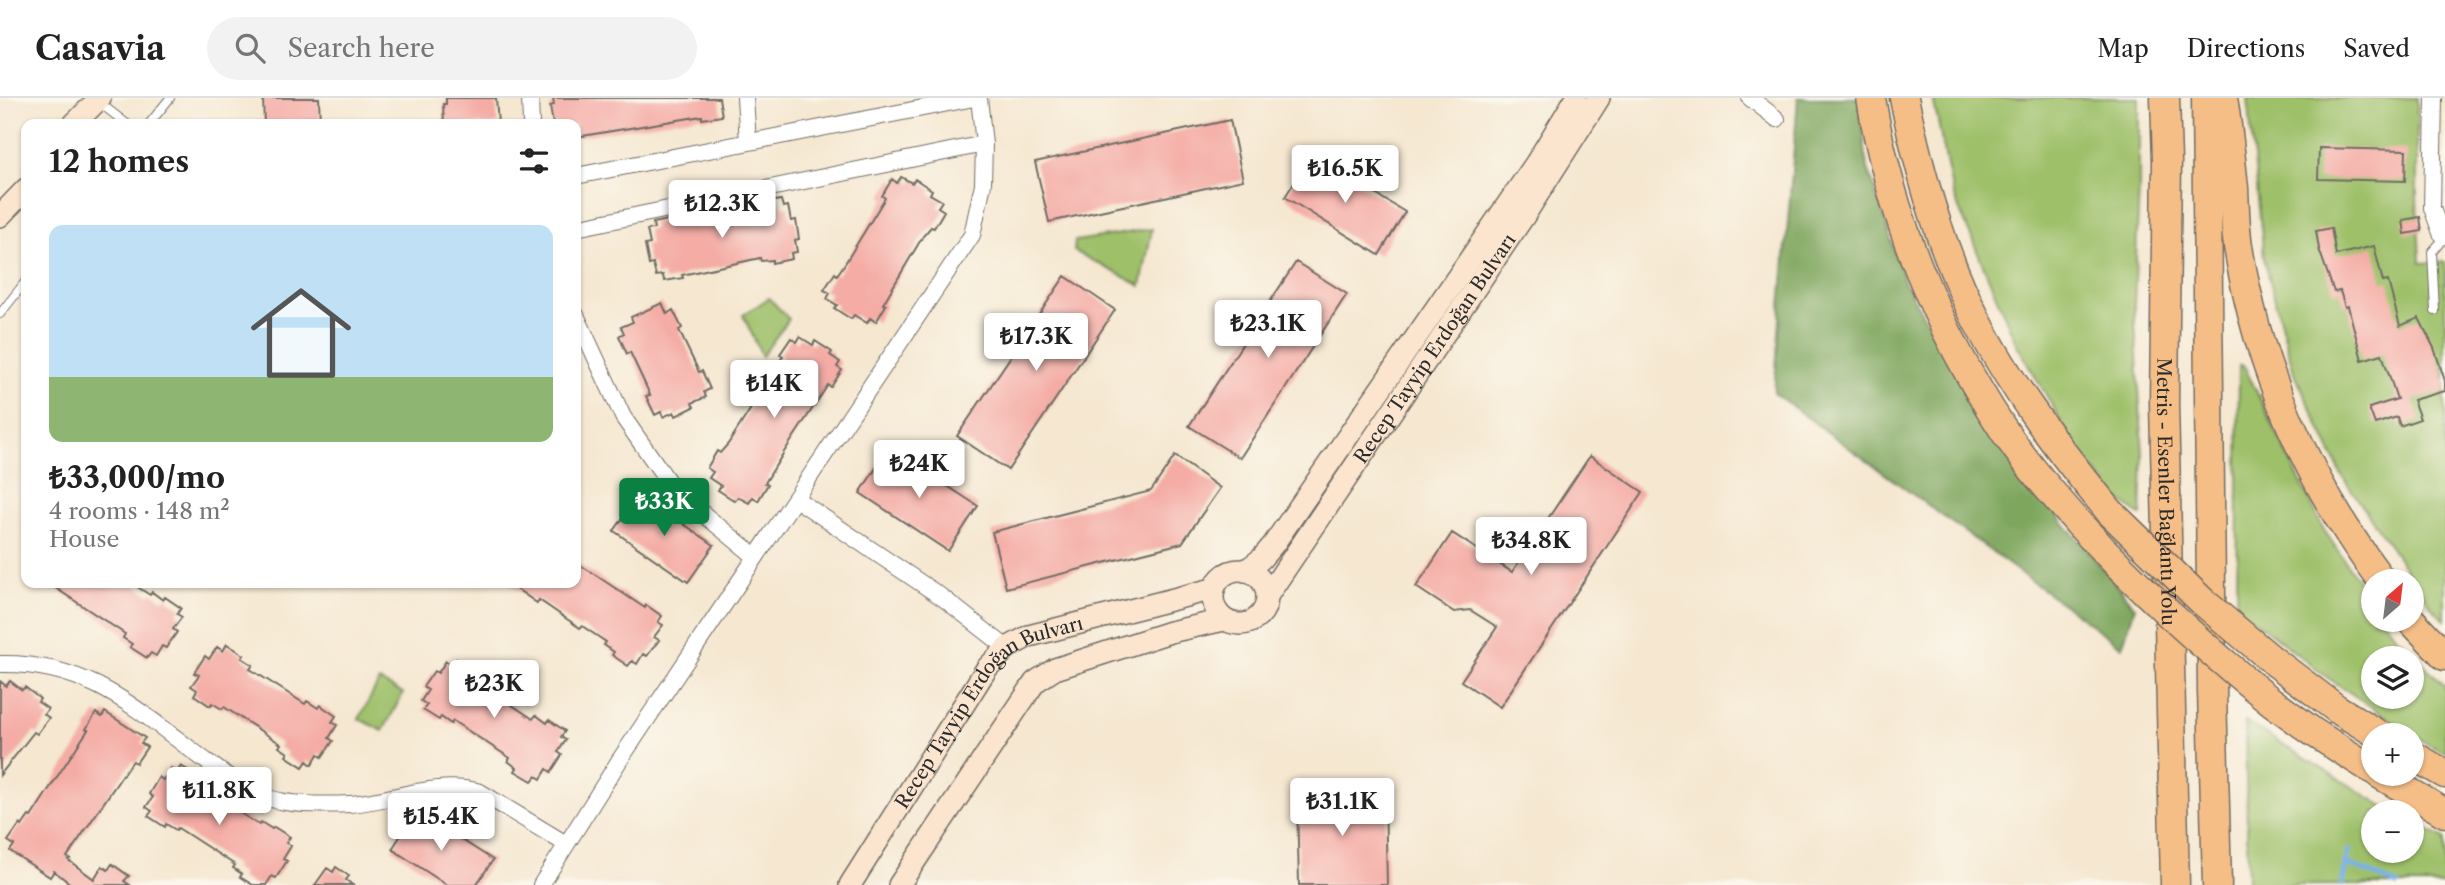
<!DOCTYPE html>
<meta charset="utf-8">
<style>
:root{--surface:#fff;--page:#f2f2f2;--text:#222;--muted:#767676;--line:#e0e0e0;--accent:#0b8043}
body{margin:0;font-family:"Libre Caslon Text",serif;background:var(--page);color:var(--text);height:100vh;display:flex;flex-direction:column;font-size:26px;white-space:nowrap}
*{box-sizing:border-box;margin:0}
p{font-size:23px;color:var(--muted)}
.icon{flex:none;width:38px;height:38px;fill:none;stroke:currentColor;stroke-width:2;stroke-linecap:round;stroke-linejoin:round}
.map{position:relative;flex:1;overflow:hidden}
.side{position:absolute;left:21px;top:21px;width:560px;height:469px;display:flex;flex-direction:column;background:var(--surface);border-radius:14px;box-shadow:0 2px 5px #0004}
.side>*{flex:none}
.needle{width:46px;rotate:28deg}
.fabs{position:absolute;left:2361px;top:471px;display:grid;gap:14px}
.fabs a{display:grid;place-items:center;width:63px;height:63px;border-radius:50%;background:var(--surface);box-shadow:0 2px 5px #0004;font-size:35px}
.price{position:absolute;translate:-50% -60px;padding:0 16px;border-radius:7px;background:#fff;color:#222;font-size:23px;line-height:46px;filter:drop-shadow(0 2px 4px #0008)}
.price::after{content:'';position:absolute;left:50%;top:42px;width:21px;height:16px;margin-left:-10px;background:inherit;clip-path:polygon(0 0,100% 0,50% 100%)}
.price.on{background:var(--accent);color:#fff}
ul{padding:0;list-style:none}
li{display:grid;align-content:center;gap:14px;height:371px;padding:0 28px}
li+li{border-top:2px solid var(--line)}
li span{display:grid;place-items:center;height:217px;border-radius:14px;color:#555}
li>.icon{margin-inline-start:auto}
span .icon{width:126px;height:126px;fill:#fffc;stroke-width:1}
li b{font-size:30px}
h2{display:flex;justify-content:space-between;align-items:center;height:84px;padding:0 28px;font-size:30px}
header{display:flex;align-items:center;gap:42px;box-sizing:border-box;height:98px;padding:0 35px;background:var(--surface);border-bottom:2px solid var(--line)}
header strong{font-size:33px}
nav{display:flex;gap:38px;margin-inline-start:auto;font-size:24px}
.search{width:490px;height:63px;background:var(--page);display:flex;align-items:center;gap:18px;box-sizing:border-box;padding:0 24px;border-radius:38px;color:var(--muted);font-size:26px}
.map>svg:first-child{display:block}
.green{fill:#9ec069;stroke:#64764a;stroke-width:2;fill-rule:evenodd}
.forest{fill:#7ea65d;stroke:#546844;stroke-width:2}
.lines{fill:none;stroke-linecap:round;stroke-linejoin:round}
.stream{stroke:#78b1e8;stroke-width:5}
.building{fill:#f4aca5}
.lane-casing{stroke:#726d65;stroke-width:10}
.street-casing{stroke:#726d65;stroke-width:18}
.secondary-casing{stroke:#726d65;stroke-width:24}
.highway-casing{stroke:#726d65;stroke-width:31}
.lane{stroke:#fff;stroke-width:8}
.street{stroke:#fff;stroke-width:16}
.secondary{stroke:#fbe5cf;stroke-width:21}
.highway{stroke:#f6be87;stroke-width:28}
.highway-bridge-casing{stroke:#726d65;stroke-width:31;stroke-linecap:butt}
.highway-bridge{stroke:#f6be87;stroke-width:28}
.labels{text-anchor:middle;stroke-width:7;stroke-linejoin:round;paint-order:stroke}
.street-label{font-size:19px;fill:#2b2b2b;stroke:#fbf7ec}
</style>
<header>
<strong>Casavia</strong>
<div class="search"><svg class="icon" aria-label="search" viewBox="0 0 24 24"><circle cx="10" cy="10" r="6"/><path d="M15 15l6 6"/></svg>Search here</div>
<nav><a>Map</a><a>Directions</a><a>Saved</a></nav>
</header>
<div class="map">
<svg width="2445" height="787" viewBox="0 0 2445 787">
<rect width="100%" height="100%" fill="#fbf7ec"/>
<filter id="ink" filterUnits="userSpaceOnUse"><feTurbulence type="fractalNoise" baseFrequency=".0143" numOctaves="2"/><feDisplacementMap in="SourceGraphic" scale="14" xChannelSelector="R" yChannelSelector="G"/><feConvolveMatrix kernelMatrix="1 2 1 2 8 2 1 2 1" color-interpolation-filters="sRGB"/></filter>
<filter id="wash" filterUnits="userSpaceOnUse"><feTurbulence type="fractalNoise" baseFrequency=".00686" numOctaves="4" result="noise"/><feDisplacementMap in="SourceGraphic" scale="28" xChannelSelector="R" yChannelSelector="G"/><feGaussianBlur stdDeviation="1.57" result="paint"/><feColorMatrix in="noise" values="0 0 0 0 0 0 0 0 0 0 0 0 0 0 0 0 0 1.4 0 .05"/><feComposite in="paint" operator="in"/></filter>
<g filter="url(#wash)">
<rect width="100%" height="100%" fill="#f5e7d0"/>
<path class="green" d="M1933,0H2139V89L2134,207L2143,357L2141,418L2117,400L2076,349L2016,245L1953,96Z
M2248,0H2417V98L2420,165L2445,164V522L2431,508L2342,378L2293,271L2264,160Z
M1152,131L1141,188L1074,153L1075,143Z
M769,200L789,221L762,258L743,217Z
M2239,267L2244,268L2324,432L2373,505V522H2384L2391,533L2445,588V655L2429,647L2325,578L2237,509ZM2373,560H2412V598H2373Z
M379,583L403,595L383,633L359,621Z
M2245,623L2393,714H2373V752H2412V724L2445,741V787H2248Z"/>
<path class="forest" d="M1798,0H1859L1867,67L1905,185L1997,345L2135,509L2122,549L1774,295Z"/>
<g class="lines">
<path class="stream" d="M2346,765L2397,787
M2342,787L2349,752"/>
</g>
<g id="blocks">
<path class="building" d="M263,0H319L320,26H264Z
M446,0H496L498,26H444L443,6H446Z
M553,0H719L722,18L702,21V18L576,39V26H553L550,8L554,7Z
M1230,22L1243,82L1049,124L1035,64Z
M2319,50L2406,52L2405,83L2318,81Z
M1311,57L1405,114L1379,157L1285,99Z
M901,79L912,85L915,81L932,92L930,96L942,103L938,109L944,113L934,130L931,129L923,138L883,206L886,207L876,224L870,220L867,225L854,217L851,221L834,210L837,207L827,201L830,195L824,192L835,175L837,177L844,167L885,100L882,98L892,81L897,85Z
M781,102L783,109L788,108L791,123L796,122L799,141L795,142L797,154L791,155L792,161L772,165V162L761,163L760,160L682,177L683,180L664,183L663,177L656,178L653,166L649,167L645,147L650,146L647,132L654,131L653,125L673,121L674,123L686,121V123L763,108L762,105Z
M2420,119L2422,133L2405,136L2403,122Z
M2331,130L2336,157L2374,148L2383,184L2388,183L2400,228L2419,220L2434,250L2445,283V293L2413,302L2420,321L2400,328L2397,319L2375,326L2369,310L2397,301L2382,256L2362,262L2348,208L2345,209L2340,193L2334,194L2319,151L2316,133Z
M1296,164L1347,196L1240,360L1189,328Z
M1065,178L1115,212L1008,372L957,338Z
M662,205L667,216L673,212L682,230L679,232L684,243L699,274L702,273L710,291L704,294L706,299L692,305L694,309L676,318L674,314L663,319L661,314L655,317L646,298L650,297L645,286L630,254L627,256L619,238L624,235L621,229L633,224L631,219Z
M800,239L813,247L815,243L832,254L830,257L840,264L837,269L842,272L831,289L828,287L822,296L784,354L765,385L768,386L758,403L753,399L749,405L738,399L735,403L718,392L721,388L709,380L713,374L707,370L717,353L720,355L728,346L748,315L783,258L780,256L791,240L797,244Z
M889,350L978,408L948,453L860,395Z
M1175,358L1220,390L1182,445L1006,490L992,434L1151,393Z
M1590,358L1643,394L1500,609L1461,583L1497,529L1470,512L1454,514L1416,489L1452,435L1512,474Z
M640,396L714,447L688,484L614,433Z
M576,464L645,510L646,507L662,518L658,524L663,527L654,539L659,542L647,558L643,556L637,566L632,563L628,568L612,557L614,554L604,547L606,544L582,528L580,530L539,502L537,505L508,485H576Z
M48,485H131L150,497L152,494L163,502L165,499L181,510L177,516L182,519L173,531L177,534L166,550L162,548L156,558L151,555L147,560L130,549L132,546L123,540L125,536Z
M227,546L244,557L242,560L253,567L250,571L305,606L307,603L318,610L320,607L336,618L332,624L337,627L329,640L333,643L322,659L318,656L312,667L307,663L303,669L286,658L288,655L279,649L281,646L224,609L222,611L212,605L210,608L194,597L197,592L191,588L199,577L194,575L205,558L209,561L217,549L223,553Z
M456,561L473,572L471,575L482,581L479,585L533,621L536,617L547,625L549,622L565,633L561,639L566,642L558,654L562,657L551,674L547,671L541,681L536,678L532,683L515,673L517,670L508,663L510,660L453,623L451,626L441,619L439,622L423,612L427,607L421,603L428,592L423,589L434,573L438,575L446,563L452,567Z
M0,583L6,588L10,583L22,592L25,589L40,601L38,604L48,611L44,616L49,620L37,636L34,634L0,677Z
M105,614L145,640L141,645L147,649L136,665L133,663L126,672L67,759L70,761L68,762L94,781L102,768L108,772L112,766L129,778L124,783L130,787H72L54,773L50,779L10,753L14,747L8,743L20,726L22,728L29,718L31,719L51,688L88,632L86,631L96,615L102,619Z
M181,668L198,679L196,681L207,688L204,692L259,727L261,724L272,731L274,729L290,739L286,745L291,748L283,761L287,763L276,780L272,778L266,787H253L240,779L242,776L233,770L235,767L178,730L176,732L166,726L165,729L148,718L152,713L146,709L153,699L149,696L159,679L163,682L171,670L177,674Z
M1378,691L1385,699L1387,787H1299L1297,703L1308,694Z
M417,713L493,762L476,787H447L392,751Z
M336,769L349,778L346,782L353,787H315L327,770L333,774Z"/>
</g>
</g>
<g filter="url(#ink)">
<use href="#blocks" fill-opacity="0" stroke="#726d65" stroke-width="2"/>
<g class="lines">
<g class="lane-casing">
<path id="lane" d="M105,9L127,26
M149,26L170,0
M2435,213L2432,154L2445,139
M0,216L26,183"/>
</g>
<g class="street-casing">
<path id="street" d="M530,0L531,26
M745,0L748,44
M1750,0L1777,21
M2434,0L2432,110L2441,135L2445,138
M576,78L974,0
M576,130L984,46
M576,217L623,319L674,392L756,459
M796,401L943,500L1007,550
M0,566C90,564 138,613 206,663C229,679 252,698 280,703C296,707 332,707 349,706C393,703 436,682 480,694L566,746
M541,787L619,663L972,137L983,86L984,46L979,0"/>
</g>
<g class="secondary-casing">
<g id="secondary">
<path d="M74,26L100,0"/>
<path d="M0,118L26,91"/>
<circle cx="1240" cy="499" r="27"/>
<path d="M1245,473L1261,461L1273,447L1536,65L1576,0"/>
<path id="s1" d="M1267,498L1524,118L1599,0"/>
<path id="s2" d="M850,787L987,570L1007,550L1029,538L1213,491"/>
<path d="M899,787L1035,584L1055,571L1170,534L1224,522"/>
</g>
</g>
<g class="highway-casing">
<g id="highway">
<path d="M1871,0C1890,118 1937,231 2003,331C2025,365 2053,396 2080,427"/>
<path d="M1904,0C1920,76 1941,153 1977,223C2013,292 2061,355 2111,415"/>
<path id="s3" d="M2165,0L2167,63L2164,305L2175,787"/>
<path d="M2206,0L2212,592L2217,787"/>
<path d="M2223,0C2228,30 2231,60 2234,90C2235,109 2235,129 2238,148C2257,269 2308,385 2382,483"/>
<path d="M2411,522L2445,558"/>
<path d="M2271,561L2337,611L2379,637"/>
<path d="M2272,604L2313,634L2373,672"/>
<path d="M2412,657L2445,676"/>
<path d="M2379,676L2445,715"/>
</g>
</g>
<use href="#lane" class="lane"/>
<use href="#street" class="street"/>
<use href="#secondary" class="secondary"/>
<use href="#highway" class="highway"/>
<g class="highway-bridge-casing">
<path id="highway-bridge" d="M2111,415L2202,503L2271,561
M2080,427C2140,492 2203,549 2272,604"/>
</g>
<use href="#highway-bridge" class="highway-bridge"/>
</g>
</g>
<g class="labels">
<g class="street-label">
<text dy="7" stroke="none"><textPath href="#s1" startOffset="299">Recep Tayyip Erdoğan Bulvarı</textPath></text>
<text dy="7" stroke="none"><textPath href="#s3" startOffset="394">Metris - Esenler Bağlantı Yolu</textPath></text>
<text dy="7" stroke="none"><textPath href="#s2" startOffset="229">Recep Tayyip Erdoğan Bulvarı</textPath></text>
</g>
</g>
</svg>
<div class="fabs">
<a><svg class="needle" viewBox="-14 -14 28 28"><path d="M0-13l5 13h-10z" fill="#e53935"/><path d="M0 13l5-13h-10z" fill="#767676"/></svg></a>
<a><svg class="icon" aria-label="layers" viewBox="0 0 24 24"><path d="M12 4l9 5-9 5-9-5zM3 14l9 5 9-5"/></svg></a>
<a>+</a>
<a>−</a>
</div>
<b class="price" style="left:1345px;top:107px">₺16.5K</b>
<b class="price" style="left:722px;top:142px">₺12.3K</b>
<b class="price" style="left:1268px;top:262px">₺23.1K</b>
<b class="price" style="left:1036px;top:275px">₺17.3K</b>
<b class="price" style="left:774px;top:322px">₺14K</b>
<b class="price" style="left:919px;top:402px">₺24K</b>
<b class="price on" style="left:664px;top:440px">₺33K</b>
<b class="price" style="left:1531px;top:479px">₺34.8K</b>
<b class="price" style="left:494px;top:622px">₺23K</b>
<b class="price" style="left:219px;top:729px">₺11.8K</b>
<b class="price" style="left:1342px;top:740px">₺31.1K</b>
<b class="price" style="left:441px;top:755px">₺15.4K</b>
<section class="side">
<h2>12 homes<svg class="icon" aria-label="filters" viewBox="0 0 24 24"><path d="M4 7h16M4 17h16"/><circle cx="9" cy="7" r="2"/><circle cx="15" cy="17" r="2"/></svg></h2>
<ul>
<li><span style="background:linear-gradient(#bfe0f5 70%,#8fb573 0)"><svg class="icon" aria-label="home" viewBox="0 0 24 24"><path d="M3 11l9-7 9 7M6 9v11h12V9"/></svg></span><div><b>₺33,000/mo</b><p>4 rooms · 148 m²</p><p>House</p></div></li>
</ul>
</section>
</div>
